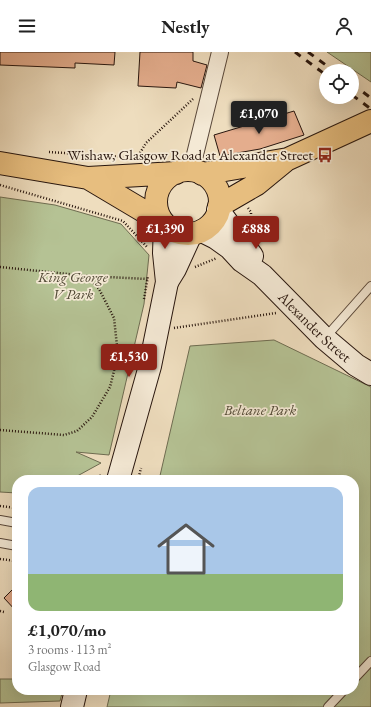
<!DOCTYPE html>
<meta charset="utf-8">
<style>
:root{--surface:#fff;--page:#f6f6f6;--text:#222;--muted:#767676;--line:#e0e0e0;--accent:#8f2418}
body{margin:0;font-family:"EB Garamond",serif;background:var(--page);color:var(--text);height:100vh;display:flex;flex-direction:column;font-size:15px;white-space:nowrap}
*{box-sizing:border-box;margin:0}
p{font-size:13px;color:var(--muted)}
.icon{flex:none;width:22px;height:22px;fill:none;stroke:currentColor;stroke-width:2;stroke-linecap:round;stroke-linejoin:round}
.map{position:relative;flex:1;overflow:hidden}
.panel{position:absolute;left:12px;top:423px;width:347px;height:220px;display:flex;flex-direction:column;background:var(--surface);border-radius:16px;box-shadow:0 4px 16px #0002}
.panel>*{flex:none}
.buttons{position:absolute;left:319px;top:12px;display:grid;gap:8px}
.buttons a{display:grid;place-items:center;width:40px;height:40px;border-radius:50%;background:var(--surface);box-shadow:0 4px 16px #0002;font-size:20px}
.price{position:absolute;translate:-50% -34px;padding:0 9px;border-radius:4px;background:var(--accent);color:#fff;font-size:13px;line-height:26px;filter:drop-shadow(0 1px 2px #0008)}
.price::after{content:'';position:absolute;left:50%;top:24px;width:12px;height:9px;margin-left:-6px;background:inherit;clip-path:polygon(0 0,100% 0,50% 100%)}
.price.on{background:#222;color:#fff}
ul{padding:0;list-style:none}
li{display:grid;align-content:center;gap:8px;height:212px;padding:0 16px}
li+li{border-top:1px solid var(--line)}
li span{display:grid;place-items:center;height:124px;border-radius:12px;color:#555}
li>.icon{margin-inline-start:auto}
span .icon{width:72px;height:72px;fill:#fffc;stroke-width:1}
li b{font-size:17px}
header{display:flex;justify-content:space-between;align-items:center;height:52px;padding:0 16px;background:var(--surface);font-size:18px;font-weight:700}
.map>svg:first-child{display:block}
.green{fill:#b5c294;stroke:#6e6c51}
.building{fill:#e4ad8d;stroke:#28160e}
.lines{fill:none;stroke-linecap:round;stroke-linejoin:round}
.lane-casing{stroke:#5a483a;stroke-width:10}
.street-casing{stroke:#5a483a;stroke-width:18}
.secondary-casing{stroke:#28160e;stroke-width:24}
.primary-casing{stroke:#28160e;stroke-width:24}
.path{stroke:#28160e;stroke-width:2.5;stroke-dasharray:1 2;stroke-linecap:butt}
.lane{stroke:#f4e9d5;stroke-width:8}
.street{stroke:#f4e9d5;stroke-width:16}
.secondary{stroke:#f4e9d5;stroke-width:22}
.primary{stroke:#e7be7f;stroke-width:22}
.rail{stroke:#28160e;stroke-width:3;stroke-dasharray:7 7;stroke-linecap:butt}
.labels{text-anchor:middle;stroke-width:3.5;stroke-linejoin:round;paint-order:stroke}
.poi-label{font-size:15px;fill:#28160e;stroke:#f4e9d5;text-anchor:end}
.park-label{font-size:15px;font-style:italic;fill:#524a36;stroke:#f4e9d5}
.street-label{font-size:15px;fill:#28160e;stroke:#f4e9d5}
</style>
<header><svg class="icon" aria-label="menu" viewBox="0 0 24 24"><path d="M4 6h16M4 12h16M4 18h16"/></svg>Nestly<svg class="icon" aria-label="person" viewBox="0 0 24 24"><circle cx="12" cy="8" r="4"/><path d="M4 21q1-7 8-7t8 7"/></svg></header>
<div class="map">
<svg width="371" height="655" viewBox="0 0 371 655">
<rect width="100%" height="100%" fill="#eeddbe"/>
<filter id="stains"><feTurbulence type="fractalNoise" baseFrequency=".005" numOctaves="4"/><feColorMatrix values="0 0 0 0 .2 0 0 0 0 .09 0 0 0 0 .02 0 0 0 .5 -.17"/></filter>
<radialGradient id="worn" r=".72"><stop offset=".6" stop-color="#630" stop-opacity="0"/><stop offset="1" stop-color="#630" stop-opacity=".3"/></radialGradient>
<path class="green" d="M327,0H371V30Z
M0,145L55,153L121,172L149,203L144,252L109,403L76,400L101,411L70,428H17V441L0,440Z
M274,288L371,335V655H107L111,638H354V428H159L190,294Z
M0,627H17V638H63L60,649L0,651Z"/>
<path class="building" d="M0,0H115L114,13L75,11V16L0,13Z
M140,0H193V9L207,13L201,36L177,30L176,36L138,34Z
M294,59L304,83L260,97L220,104L214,83Z
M17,533V560L4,546Z"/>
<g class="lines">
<g class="lane-casing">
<path id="lane" d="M325,286L371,234
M0,468L17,471
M0,491L17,494
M354,627L371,609
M328,655L344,638"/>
</g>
<g class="street-casing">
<path id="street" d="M191,119L220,0"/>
</g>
<g class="secondary-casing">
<g id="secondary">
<path d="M218,158L252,204"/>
<path id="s1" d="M202,179L216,186L230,196L242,209L262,223L324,286L356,313L371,322"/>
<path d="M167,230L175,217L191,182"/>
<path d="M118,428L150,314L167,230L164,201L165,173"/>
<path d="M72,655L76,638"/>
</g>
</g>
<g class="primary-casing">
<path id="primary" d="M0,111L88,126L176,121
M156 150a32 32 0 1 1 64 0a32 32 0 1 1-64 0Z
M202,122L288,107L371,69
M88,126L162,170
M219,154L257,132L285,109"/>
</g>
<path class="path" d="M49,100L124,105
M137,106L146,91L193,47
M0,133L123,169L147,195
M248,156L251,160V172
M0,215L87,224L148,227
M195,215L217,206
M144,247L148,224
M174,276L276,261
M0,378L64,383L77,379L92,365L110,335L118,303L114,266L99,237L87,224
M96,428L101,423
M138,428L141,416
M0,454L17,456
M0,507L17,509
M0,559L4,560"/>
<use href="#lane" class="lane"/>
<use href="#street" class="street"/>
<use href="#secondary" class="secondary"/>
<use href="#primary" class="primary"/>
<path class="rail" d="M295,0L326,23
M308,0L334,19
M352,32L371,46
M352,43L371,57"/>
</g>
<defs>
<g id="bus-bare" transform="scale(1.2)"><path d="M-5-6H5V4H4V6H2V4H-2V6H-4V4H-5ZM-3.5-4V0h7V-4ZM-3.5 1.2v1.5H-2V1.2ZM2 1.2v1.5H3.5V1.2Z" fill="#8f2418" stroke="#f4e9d5" stroke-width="2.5" paint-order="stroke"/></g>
</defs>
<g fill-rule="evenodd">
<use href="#bus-bare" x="325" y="103"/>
</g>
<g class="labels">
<g class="poi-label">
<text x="313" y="108">Wishaw, Glasgow Road at Alexander Street</text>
</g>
<g class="park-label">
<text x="73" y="230">King George<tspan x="73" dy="17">V Park</tspan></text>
<text x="260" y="363">Beltane Park</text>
</g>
<g class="street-label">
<text dy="5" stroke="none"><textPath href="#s1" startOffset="149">Alexander Street</textPath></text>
</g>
</g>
<rect width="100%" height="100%" filter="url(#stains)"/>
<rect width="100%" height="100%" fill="url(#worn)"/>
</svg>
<div class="buttons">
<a><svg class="icon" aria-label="locate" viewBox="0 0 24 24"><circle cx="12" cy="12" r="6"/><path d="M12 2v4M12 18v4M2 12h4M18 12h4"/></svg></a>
</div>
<b class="price on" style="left:259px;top:83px">£1,070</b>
<b class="price" style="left:165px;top:198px">£1,390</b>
<b class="price" style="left:256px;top:198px">£888</b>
<b class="price" style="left:129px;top:326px">£1,530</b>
<section class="panel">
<ul>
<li><span style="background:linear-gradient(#a9c7e8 70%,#8fb573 0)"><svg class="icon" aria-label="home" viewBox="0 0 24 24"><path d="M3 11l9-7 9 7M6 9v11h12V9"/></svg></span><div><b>£1,070/mo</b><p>3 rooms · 113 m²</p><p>Glasgow Road</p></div></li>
</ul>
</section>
</div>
